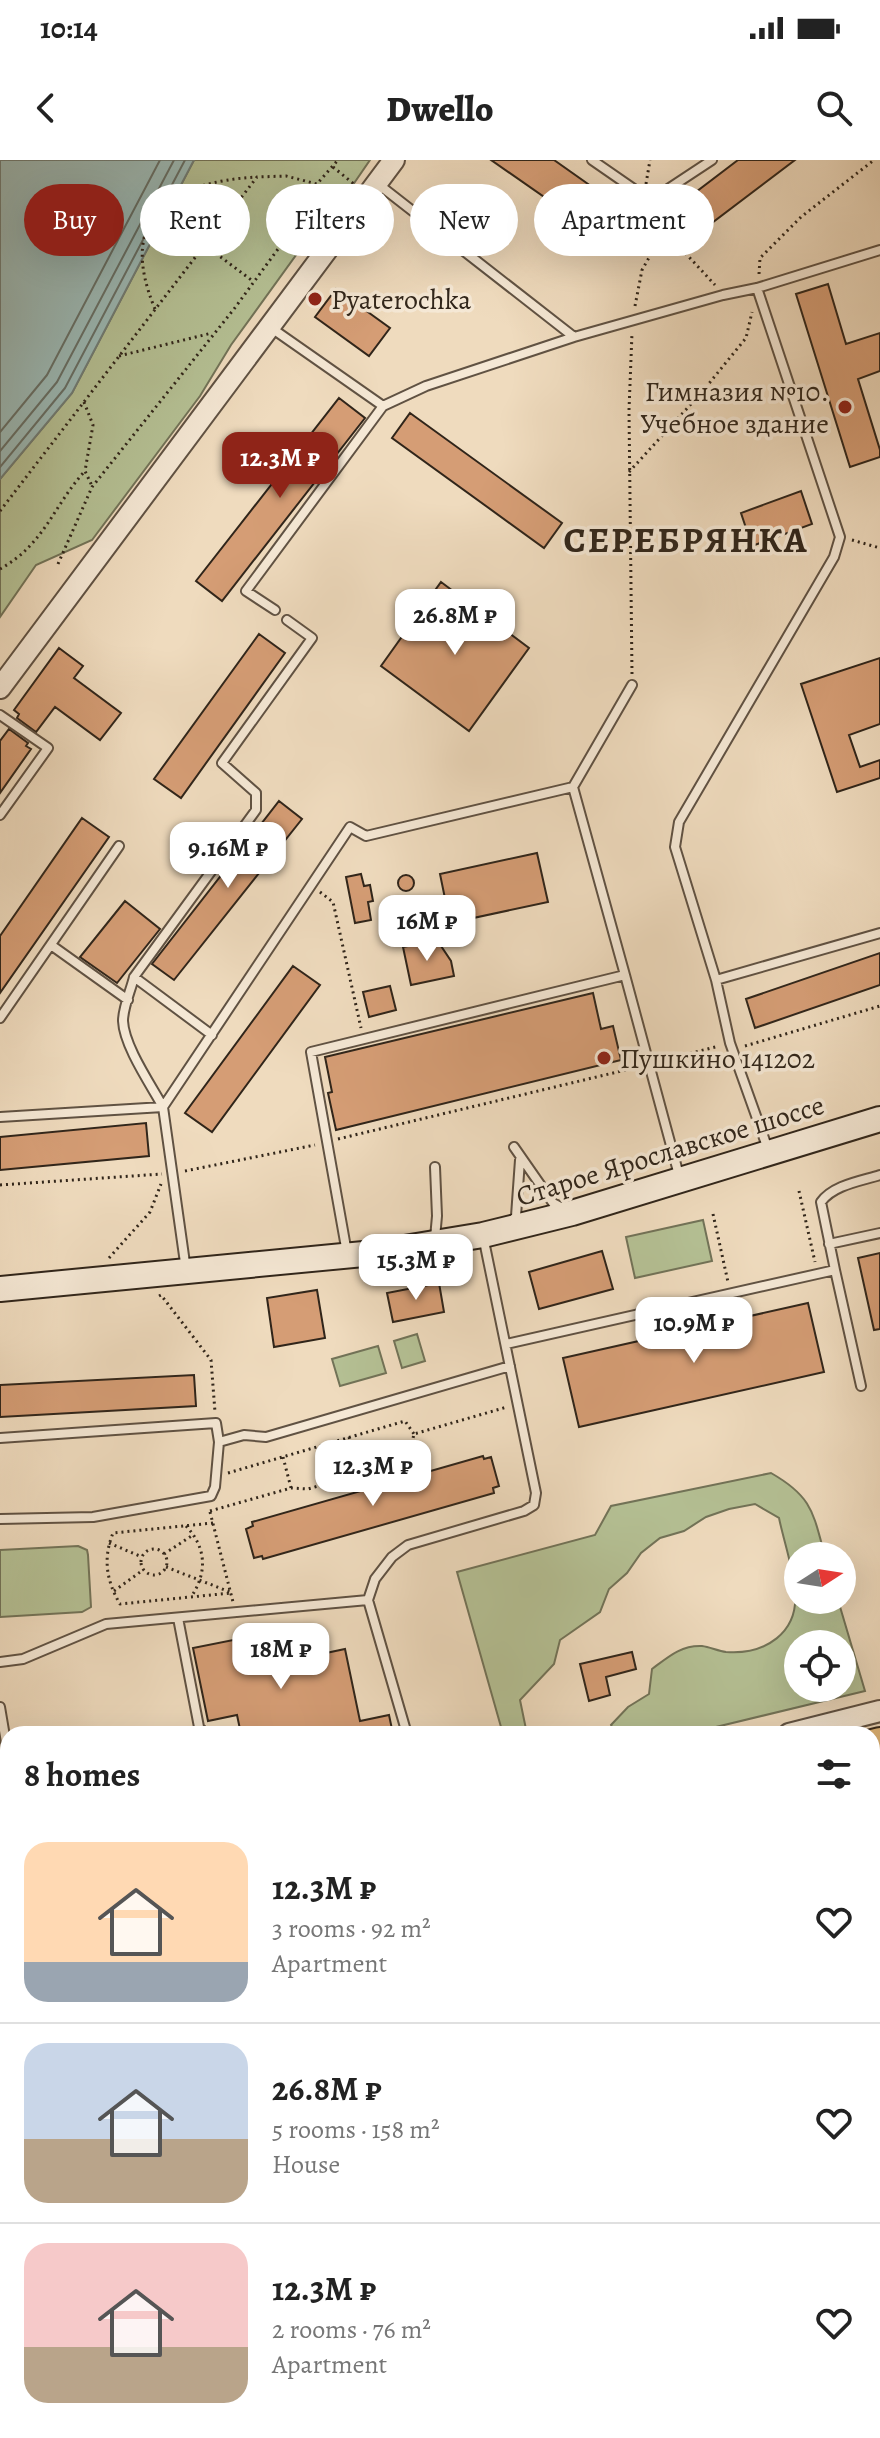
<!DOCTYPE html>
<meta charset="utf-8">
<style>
:root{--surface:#fff;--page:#f2f2f2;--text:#222;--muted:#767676;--line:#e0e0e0;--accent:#8f2418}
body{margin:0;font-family:Alegreya,serif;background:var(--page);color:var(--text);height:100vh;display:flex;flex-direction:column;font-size:30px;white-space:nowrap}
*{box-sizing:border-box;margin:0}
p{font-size:26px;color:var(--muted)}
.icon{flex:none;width:44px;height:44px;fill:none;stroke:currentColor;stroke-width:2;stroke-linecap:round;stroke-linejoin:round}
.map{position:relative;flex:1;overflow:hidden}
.side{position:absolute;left:0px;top:1566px;width:880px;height:712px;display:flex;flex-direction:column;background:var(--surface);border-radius:24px 24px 0 0;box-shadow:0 8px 32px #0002}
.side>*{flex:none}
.top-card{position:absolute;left:24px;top:24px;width:832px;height:72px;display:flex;gap:16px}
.needle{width:52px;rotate:78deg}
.fabs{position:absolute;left:784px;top:1382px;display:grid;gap:16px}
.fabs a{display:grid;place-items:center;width:72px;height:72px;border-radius:50%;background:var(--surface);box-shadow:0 8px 32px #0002;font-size:40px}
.price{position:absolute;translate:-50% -68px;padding:0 18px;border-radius:16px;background:#fff;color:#222;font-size:26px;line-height:52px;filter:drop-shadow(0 2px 4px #0008)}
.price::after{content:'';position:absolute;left:50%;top:48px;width:24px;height:18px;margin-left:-12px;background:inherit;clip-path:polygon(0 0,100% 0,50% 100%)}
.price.on{background:var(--accent);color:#fff}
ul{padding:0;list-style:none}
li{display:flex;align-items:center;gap:24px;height:200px;padding:0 24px}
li+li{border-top:2px solid var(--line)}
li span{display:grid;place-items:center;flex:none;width:224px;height:160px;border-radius:24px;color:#555}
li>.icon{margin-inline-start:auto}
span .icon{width:96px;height:96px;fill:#fffc;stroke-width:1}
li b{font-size:34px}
h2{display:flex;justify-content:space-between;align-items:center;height:96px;padding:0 24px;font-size:34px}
.chip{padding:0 28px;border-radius:36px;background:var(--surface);box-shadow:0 8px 32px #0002;font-size:28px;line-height:72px}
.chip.on{background:var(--accent);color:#fff}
.status{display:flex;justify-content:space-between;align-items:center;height:56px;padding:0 40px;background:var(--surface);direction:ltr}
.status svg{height:22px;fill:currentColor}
header{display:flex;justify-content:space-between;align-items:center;height:104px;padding:0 24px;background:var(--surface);font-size:36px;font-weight:800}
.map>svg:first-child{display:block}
.green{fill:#b5c195;stroke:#727358;stroke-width:2;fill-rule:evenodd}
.water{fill:#9bbab7;stroke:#707e78;stroke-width:2}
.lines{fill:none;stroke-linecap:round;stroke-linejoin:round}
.shore{stroke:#667068;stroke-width:2}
.building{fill:#d59d75;stroke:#30251a;stroke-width:2}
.service-casing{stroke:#605243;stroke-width:12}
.minor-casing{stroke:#605243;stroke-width:20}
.tertiary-casing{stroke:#605243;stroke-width:24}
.secondary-casing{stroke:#30251a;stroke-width:28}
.trunk-casing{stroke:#30251a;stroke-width:32}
.path{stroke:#30251a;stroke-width:3;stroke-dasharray:2 4;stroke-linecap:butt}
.service{stroke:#f5e8d5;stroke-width:8}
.minor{stroke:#f5e8d5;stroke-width:16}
.tertiary{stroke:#f5e8d5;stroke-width:20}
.secondary{stroke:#f5e8d5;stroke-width:24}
.trunk{stroke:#e8be7f;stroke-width:28}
.poi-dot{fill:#8f2418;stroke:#f5e8d5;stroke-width:3}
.labels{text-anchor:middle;stroke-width:7;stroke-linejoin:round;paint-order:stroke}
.poi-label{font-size:28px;fill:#30251a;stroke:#f5e8d5;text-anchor:start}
.street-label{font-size:28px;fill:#30251a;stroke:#f5e8d5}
.district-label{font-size:36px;font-weight:bold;letter-spacing:2px;fill:#30251a;stroke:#f5e8d5}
</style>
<div class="status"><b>10:14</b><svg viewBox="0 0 49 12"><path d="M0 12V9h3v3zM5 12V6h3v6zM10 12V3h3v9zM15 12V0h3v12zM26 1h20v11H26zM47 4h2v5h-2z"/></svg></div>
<header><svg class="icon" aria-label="back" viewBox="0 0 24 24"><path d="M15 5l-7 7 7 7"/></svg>Dwello<svg class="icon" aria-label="search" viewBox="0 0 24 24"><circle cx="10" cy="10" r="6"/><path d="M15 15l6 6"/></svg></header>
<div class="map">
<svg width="880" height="2278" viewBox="0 0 880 2278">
<rect width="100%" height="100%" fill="#efdbbe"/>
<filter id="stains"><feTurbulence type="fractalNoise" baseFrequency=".0025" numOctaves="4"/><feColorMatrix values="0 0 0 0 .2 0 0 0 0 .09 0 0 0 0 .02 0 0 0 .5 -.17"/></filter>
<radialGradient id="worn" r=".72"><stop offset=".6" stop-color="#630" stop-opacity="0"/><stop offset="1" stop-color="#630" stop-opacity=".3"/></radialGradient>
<path class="green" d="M194,0H370L346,35L312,73L231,185L200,236L92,380L36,405L0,457V319L72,233Z
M703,1060L712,1101L635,1118L626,1077Z
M417,1174L425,1201L402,1208L394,1181Z
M378,1186L386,1213L340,1226L332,1199Z
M771,1313C813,1337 813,1353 825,1396H798V1440H838L865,1531L687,1574H616L611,1565L628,1547L649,1534L652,1509C668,1497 681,1485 702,1486C710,1487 718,1491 726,1492C765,1495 799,1473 795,1431C793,1407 784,1382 779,1358L755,1344L729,1349L706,1357L684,1371L660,1378L641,1393L627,1413L609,1429L600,1452L560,1480L554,1504L520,1540L527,1574H503L457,1412L595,1375L611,1346ZM798,1484H842V1528H798Z
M78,1386L87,1390L88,1395L91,1447L82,1452L0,1457V1390Z
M556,2270H867L868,2278H558Z"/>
<path class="water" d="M0,0H194L72,233L0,319Z"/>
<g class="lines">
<path class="shore" d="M0,272L47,215L160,0
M0,291L57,222L174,0
M0,307L65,228L185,0"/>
</g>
<path class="building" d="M491,0H554L646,65L626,94Z
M738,0H795L692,78L671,51Z
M828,124L846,184L880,173V211L858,219L880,290V297L850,307L796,134Z
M336,129L390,168L369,196L315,157Z
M339,238L365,258L222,441L196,421Z
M410,253L562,363L544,388L392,278Z
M801,331L812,364L752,386L741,353Z
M441,422L529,488L469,571L381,506Z
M259,474L285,493L181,638L154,619Z
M59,488L83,506L74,518L121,553L100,580L55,547L36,572L17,558L19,554L14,550Z
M880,498V564L849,575L860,607L880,600V618L837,632L801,524Z
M9,569L28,583L26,586L31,589L0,633V581Z
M279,641L302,659L174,820L152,804Z
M82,658L109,677L0,833V776Z
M537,693L548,742L450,763L440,714Z
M361,714L364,726L370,725L373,741L368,742L371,760L355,763L346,717Z
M398 723a8 8 0 1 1 16 0a8 8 0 1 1-16 0Z
M125,741L160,769L117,823L80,797Z
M415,753L421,755L424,760L420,781L408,763L410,757Z
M437,780L451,801L454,816L411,825L403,787Z
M880,793V825L755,868L746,839Z
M293,806L320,825L212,972L185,953Z
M390,826L396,850L369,857L363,832Z
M593,833L601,869L613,866L621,900L336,970L328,933L332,932L325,897Z
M146,963L149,996L0,1010V977Z
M602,1091L613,1129L539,1149L529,1112Z
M880,1093V1169L874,1170L858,1098Z
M439,1123L444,1152L393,1162L387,1133Z
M317,1130L325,1178L274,1187L267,1138Z
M808,1143L824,1212L579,1267L563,1198Z
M194,1215L196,1246L0,1257V1225Z
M483,1296L484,1299L491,1297L499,1326L493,1328L494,1333L263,1399L262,1396L254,1398L246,1369L253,1366L252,1362Z
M268,1473L274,1504L345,1489L360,1561L389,1555L393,1574H241L237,1555L208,1561L193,1488Z
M632,1492L636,1509L606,1517L610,1535L589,1541L580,1504Z"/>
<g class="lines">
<g class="service-casing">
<path id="service" d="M592,0L644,36L668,29L712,0
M378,24L574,177L723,135L757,128L880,90
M757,128L840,377L834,397L679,662L675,687L716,820L730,883L769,992
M270,167L383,246L246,431L275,450
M383,246L426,226L574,177
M287,460L312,478L222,603L256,633V650L134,817C131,830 123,847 123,861C124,886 151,925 163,947L350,667L366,676L573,627L625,815
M0,555L48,588L0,655
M573,627L632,525
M51,785L128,840
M134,817L212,875
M716,820L880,773
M0,858L119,686
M0,957L163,947L186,1110
M514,987L553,1043L563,1048
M512,1061L516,1056L520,1000
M435,1078L437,1056L435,1007
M829,1084L880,1073
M347,1093L311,892L625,815L680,1019
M835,1110L861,1226
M506,1184L835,1110L821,1042C833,1025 861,1021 880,1015
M0,1278L216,1263L219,1282
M0,1359L93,1357L211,1336L215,1327L219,1282L244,1275L266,1277L510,1206
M368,1440L375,1419L392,1397L408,1385L524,1351L534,1345L536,1333L483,1076
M178,1458L199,1567L205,1574
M0,1502L23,1499L106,1464L368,1440L407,1574
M0,1547L8,1594L0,1601
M0,1720L8,1730
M70,2270L72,2278"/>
</g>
<g class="minor-casing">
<path id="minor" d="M0,2060L8,2058
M491,2270L493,2278
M684,2270L686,2278"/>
</g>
<g class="tertiary-casing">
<path id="tertiary" d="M0,528L394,0
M789,1574L880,1551
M872,1664L880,1661
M0,1777L8,1775
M0,1947L8,1946"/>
</g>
<g class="secondary-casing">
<path id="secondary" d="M0,1129L374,1093L483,1075L572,1053L880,959"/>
</g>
<g class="trunk-casing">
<path id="trunk" d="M872,1584L880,1582
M872,1639L880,1637
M0,1809L8,1807
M0,1861L8,1859"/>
</g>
<path class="path" d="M333,7L354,24
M646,24L650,0
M648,47L651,56L715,125
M158,50L254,122
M759,114L760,98L801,57L874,0
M635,146L642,110L664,71
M155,149C116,56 171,22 257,17
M119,196L212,173
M84,242L93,265L85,311L92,326
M629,312L702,232L746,178L752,152
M0,351L257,17L286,16L317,24L338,0
M852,380L880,388
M58,404L92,327L234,149L292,70L317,24
M0,409C45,384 53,346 85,311
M632,514L629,250L632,173
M320,732L333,742L361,868
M745,886L880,846
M661,901L719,886
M338,979L638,907
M185,1011L315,985
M0,1025L162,1014
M799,1031L815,1102
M713,1054L728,1122
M109,1098L150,1052L161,1024
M159,1136L161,1135L211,1200L215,1252
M349,1277L359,1312
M283,1297L291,1328
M228,1313L405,1261L414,1274
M210,1351L291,1328L308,1329L408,1300L414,1274L507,1247
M210,1352L233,1442
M213,1363L113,1373C103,1398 106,1420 120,1444L231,1433
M186,1366C206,1387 208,1412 191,1437
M109,1383L142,1397
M141 1402a13 13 0 1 1 26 0a13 13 0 1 1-26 0Z
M164,1394L193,1375
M166,1407L230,1432
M114,1431L143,1410"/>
<use href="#service" class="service"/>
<use href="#minor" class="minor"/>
<use href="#tertiary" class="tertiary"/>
<use href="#secondary" class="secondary"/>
<use href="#trunk" class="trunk"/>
</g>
<g class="poi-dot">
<circle cx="315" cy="139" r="8"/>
<circle cx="845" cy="247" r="8"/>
<circle cx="604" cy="898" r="8"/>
</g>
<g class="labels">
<g class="poi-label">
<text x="331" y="149">Pyaterochka</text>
<text x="829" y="241" text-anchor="end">Гимназия №10.<tspan x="829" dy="32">Учебное здание</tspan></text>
<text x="620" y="908">Пушкино 141202</text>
</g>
<g class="street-label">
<text transform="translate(670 990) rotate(-17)" y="10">Старое Ярославское шоссе</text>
</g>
<g class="district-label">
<text x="686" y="392">СЕРЕБРЯНКА</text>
</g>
</g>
<rect width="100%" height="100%" filter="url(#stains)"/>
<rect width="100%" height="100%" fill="url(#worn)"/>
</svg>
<div class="fabs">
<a><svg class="needle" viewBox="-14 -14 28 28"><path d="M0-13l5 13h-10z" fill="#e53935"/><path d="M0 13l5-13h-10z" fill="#767676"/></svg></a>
<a><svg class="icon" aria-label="locate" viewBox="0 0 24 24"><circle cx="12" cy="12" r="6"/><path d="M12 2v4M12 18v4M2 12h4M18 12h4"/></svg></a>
</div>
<b class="price on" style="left:280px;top:340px">12.3M ₽</b>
<b class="price" style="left:455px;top:497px">26.8M ₽</b>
<b class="price" style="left:228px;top:730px">9.16M ₽</b>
<b class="price" style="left:427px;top:803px">16M ₽</b>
<b class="price" style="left:416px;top:1142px">15.3M ₽</b>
<b class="price" style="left:694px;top:1205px">10.9M ₽</b>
<b class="price" style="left:373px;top:1348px">12.3M ₽</b>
<b class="price" style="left:281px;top:1531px">18M ₽</b>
<div class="top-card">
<a class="chip on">Buy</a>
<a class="chip">Rent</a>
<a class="chip">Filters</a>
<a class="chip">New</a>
<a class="chip">Apartment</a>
</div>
<section class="side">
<h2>8 homes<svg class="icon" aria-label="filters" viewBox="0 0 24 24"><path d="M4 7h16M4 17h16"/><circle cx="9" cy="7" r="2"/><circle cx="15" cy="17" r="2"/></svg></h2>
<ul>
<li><span style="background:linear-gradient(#ffd9b3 75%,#9aa5b1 0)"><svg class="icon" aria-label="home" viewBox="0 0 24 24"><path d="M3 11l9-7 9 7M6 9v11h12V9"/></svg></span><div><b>12.3M ₽</b><p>3 rooms · 92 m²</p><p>Apartment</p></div><svg class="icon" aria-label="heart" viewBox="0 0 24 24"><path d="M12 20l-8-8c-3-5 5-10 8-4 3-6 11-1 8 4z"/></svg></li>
<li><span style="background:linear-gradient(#c9d6e8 60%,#b9a48a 0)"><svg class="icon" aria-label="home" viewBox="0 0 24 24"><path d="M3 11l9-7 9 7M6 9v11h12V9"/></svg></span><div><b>26.8M ₽</b><p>5 rooms · 158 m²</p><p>House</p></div><svg class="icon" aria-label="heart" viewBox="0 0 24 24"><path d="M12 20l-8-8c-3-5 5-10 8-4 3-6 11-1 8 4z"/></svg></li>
<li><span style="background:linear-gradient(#f6c9c9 65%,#b9a48a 0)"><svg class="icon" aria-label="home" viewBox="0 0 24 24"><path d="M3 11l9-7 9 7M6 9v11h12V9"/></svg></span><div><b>12.3M ₽</b><p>2 rooms · 76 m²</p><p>Apartment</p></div><svg class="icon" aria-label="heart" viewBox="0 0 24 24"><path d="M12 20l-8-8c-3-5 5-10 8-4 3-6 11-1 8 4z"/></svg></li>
</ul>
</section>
</div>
